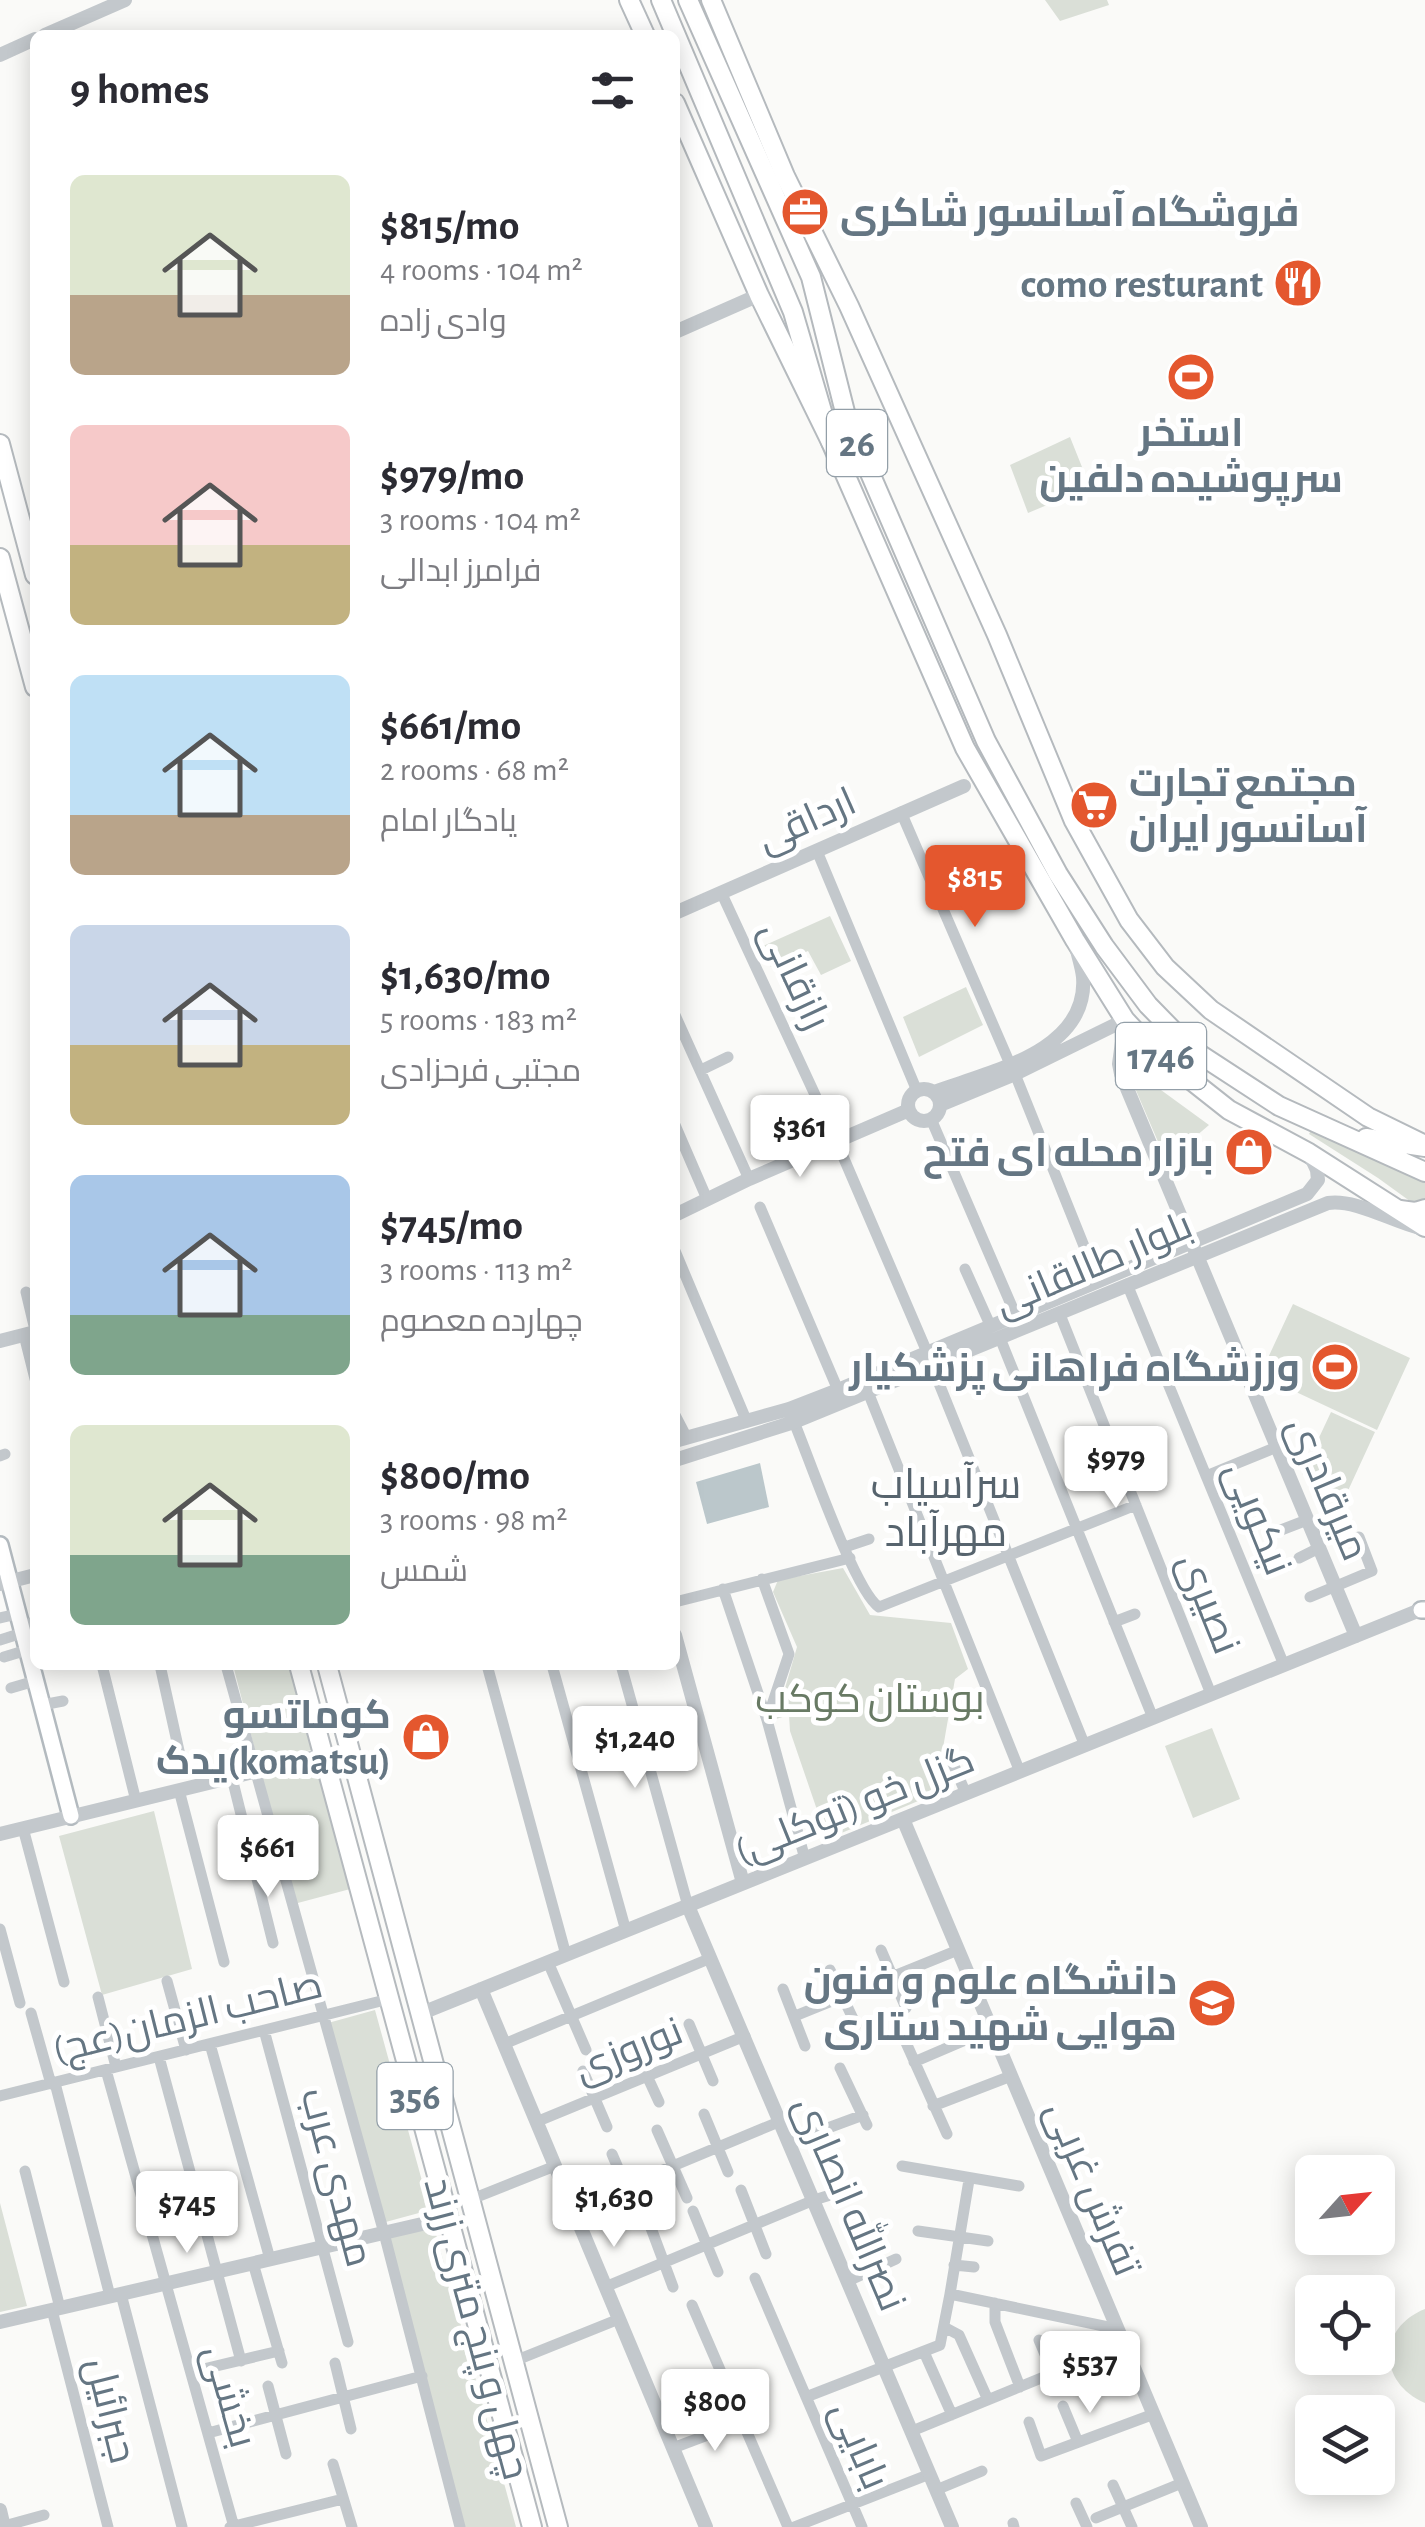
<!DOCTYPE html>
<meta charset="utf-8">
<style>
:root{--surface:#fff;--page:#f2f2f3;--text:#2b2b33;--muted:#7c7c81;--accent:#e4572e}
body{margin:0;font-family:"Alegreya Sans",Cairo,sans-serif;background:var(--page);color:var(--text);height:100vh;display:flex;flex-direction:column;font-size:38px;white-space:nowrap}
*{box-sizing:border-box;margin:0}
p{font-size:32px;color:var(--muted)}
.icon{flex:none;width:55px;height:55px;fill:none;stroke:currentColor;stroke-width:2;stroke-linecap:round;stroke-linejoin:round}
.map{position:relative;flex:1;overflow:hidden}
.details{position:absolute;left:30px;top:30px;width:650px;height:1640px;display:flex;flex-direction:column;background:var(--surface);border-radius:15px;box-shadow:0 5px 25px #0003}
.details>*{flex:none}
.needle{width:65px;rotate:63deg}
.controls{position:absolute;left:1295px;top:2155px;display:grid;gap:20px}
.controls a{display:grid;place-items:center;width:100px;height:100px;border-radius:15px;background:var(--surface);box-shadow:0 5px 25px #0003;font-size:50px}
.price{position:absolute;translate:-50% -85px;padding:0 22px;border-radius:10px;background:#fff;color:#222;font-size:32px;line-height:65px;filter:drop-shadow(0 2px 5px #0008)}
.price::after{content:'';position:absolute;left:50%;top:60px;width:30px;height:22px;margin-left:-15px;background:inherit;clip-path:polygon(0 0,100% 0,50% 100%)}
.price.current{background:var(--accent);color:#fff}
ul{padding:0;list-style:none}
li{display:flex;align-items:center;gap:30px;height:250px;padding:0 40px}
li span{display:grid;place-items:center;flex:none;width:280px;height:200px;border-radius:15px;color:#555}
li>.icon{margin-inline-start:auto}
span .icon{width:120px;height:120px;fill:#fffc;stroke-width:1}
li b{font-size:42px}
h2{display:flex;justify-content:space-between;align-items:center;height:120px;padding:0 40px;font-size:42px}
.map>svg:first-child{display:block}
.green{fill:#dadfd7}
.water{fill:#bbc7cb}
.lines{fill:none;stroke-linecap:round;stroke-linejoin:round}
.secondary-casing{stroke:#b3babf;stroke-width:20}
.primary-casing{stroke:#b5babe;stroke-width:22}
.trunk-casing{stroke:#b4b9bd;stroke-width:22}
.minor{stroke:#c3c8cc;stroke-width:11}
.tertiary{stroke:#c3c8cc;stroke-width:14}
.secondary{stroke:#fff;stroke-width:15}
.primary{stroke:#fff;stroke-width:18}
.trunk{stroke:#fff;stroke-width:18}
.labels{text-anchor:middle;stroke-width:10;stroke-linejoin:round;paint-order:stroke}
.shield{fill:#fff;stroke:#939fa8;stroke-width:2.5}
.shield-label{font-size:38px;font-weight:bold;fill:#657683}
.poi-label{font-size:40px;font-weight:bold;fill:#657683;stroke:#fff;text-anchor:end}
.street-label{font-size:40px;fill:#657683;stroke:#fff}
.park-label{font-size:40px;fill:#687a64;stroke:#fff}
.neighbourhood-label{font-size:42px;fill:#57646e;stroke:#fff}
</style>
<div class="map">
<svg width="1425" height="2527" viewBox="0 0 1425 2527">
<rect width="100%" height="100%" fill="#fafaf8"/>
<path class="green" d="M1045,0H1107L1109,5L1060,21Z
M1070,437L1090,487L1028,513L1010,465Z
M830,916L851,961L821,975L808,951L771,967L761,947Z
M966,987L983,1025L919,1057L903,1017Z
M1146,1081L1150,1082L1209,1125L1195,1137L1162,1151L1135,1088Z
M1312,1128L1425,1181V1212L1378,1178L1309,1134Z
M1293,1304L1410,1358L1377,1430L1260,1375Z
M1331,1412L1375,1432L1346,1495L1302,1474Z
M843,1568L870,1615L951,1623L968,1669L955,1679L935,1794L827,1839L790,1731L789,1715L776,1719L797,1647L773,1592L778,1580Z
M233,1665H293L316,1749L258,1762Z
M1212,1728L1240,1799L1193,1818L1165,1746Z
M316,1761L354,1888L294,1904L262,1776Z
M154,1811L192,1969L102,1995L59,1836Z
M375,2010L430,2210L382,2223L328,2023Z
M0,2203L27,2306L0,2312Z
M433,2223L516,2527H465L389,2235Z
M1425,2309V2403C1378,2383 1377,2328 1425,2309Z"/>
<path class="water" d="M760,1463L769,1507L707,1524L696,1482Z"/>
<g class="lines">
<g class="secondary-casing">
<path id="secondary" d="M0,1545L71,1816
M1421,1610H1425"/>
</g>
<g class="primary-casing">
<path id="primary" d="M629,0L645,35
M711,0L785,176L849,306L997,635L1074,821L1129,920L1165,967L1211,1010L1368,1117L1425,1145
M675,103L759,295L831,442L965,748L1075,940L1125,1020L1153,1050L1229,1110L1309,1153L1425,1227
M0,444L35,575
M0,558L35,687
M299,1665L532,2527
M327,1665L558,2527"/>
</g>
<g class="trunk-casing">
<path id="trunk" d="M661,0L793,312L831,442
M688,0L811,277L847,420L986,741L1058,874L1104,946L1148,1005L1190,1048L1279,1106L1425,1172
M1366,1138L1425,1147
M1400,1210L1415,1212L1425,1209"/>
</g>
<path class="minor" d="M901,812L1010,1064
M817,851L917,1091
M721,892L836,1140
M675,1015L749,1179
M701,1070L728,1057
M1015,1074L1098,1281
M931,1119L1016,1316
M675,1125L707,1199
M842,1154L927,1352
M760,1207L838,1390
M675,1251L747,1422
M965,1269L991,1327
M1127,1284L1284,1665
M26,1292L35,1330
M1059,1312L1211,1694
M24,1335L35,1379
M1000,1338L1153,1718
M932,1366L1085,1746
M868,1392L1020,1772
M675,1415L687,1438
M794,1422C808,1455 855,1592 879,1607L1136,1505
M0,1456L5,1454
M1206,1476L1277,1447
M1281,1530L1307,1520
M845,1547L869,1539
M1299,1558L1319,1548
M762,1579L789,1654L767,1720
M723,1589L767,1720L805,1859
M1310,1597L1372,1571L1359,1537
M675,1602L850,1558
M0,1618L17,1614
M1114,1622L1135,1614
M20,1626L35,1622
M0,1640L22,1633
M4,1657L27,1650
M102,1665L136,1801
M160,1665L183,1769
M226,1665L384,2233L460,2527
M487,1665L566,1955
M552,1665L626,1931
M621,1665L688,1906
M11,1688L35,1681
M42,1705L63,1701
M952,1761L966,1794
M232,1778L273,1943
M179,1790L224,1962
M23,1828L64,1982
M0,1929L20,2003
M881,1950L906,2008
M548,1962L586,2050
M830,1970L856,2025
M167,1981L186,2050
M783,1989L805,2046
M98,1997L116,2067
M31,2013L51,2084
M795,2016L958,1950
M689,2024L713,2081
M264,2030L348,2342
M903,2036L947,2134
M632,2043L659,2102
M210,2044L270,2259
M504,2044L711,1958
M159,2057L241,2361
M914,2062L991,2029
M840,2068L867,2125
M106,2070L234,2527
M583,2071L607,2127
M55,2083L110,2296
M0,2096L389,1999
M933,2106L1011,2076
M704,2114L728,2172
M536,2122L745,2036
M657,2130L687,2198
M790,2142L863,2115
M612,2154L637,2212
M902,2166L1019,2186
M25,2171L60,2308
M741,2190L766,2254
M472,2199L555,2166
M572,2208L781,2121
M693,2211L718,2272
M651,2228L673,2287
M918,2231L988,2241
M253,2263L282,2363
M954,2265L974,2267
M755,2278L862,2527
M848,2281L896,2259
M605,2287L814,2200L853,2188
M121,2294L182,2527
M950,2294L969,2180
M995,2303V2322L1020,2387
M692,2305L788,2527
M52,2310L108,2527
M944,2327L959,2335L988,2400
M1039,2340L1053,2373
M924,2352L952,2415
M512,2362L619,2319
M335,2363L351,2429
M191,2372L279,2351
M268,2386L286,2454
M806,2397L940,2345L950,2294L1118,2329
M1063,2406L1078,2442
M1029,2422L1041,2456L1154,2414
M912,2431L1124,2344
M208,2433L422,2376
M673,2448L742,2422
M333,2464L352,2527
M1113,2485L1132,2527
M936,2490L982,2471
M1076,2503L1087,2527
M1096,2518L1182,2483
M1013,2523L1014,2527
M4,2526L44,2515
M230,2527L343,2499
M794,2527L930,2474"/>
<path class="tertiary" d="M45,35L125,0
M0,55L35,39
M675,332L759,295
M675,913L964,786
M1125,1020L1119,1064L1121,1074L1356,1636
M908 1105a16 16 0 1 1 32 0a16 16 0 1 1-32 0Z
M934,1092C988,1072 1089,1052 1083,977C1082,967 1078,956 1076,946
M940,1105L1015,1074L1125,1020
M675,1215L749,1179L909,1110
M0,1341L35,1332
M675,1441L789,1409L838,1390L1307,1194L1318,1180L1317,1170L1310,1155
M675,1460L794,1422L1328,1203C1356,1199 1391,1221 1420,1228
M0,1584L35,1575
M675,1635L743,1883
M903,1819L1201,2527
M0,1834L323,1755
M688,1906L952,2527
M481,1989L706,2527
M422,2013L1425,1608
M0,2322L448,2218
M0,2510L4,2527"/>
<use href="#secondary" class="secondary"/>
<use href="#primary" class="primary"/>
<use href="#trunk" class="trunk"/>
</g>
<defs>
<g id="office-disc" transform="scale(2.5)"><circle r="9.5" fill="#e4572e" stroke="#fff"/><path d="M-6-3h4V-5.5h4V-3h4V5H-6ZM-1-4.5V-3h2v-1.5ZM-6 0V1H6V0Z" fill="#fff"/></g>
<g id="restaurant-disc" transform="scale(2.5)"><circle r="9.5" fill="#e4572e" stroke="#fff"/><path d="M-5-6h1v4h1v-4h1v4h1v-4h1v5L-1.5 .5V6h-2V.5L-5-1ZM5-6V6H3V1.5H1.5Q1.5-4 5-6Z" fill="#fff"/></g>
<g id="stadium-disc" transform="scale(2.5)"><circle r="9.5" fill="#e4572e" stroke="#fff"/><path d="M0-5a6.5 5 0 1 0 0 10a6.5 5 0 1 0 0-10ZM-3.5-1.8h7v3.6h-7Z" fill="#fff"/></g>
<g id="supermarket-disc" transform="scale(2.5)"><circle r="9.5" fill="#e4572e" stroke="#fff"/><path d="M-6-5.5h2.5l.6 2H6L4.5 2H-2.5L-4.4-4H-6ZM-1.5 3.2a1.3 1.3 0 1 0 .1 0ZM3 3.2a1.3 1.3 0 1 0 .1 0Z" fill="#fff"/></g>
<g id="shop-disc" transform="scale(2.5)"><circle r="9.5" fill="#e4572e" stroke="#fff"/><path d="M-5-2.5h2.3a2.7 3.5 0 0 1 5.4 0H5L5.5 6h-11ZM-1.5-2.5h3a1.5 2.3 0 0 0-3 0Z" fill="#fff"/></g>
<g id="university-disc" transform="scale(2.5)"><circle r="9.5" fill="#e4572e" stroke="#fff"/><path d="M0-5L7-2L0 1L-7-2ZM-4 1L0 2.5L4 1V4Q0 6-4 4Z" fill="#fff"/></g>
</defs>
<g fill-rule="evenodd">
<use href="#office-disc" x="805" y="212"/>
<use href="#restaurant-disc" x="1298" y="283"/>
<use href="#stadium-disc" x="1191" y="377"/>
<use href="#supermarket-disc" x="1094" y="805"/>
<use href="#shop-disc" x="1249" y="1152"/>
<use href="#stadium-disc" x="1335" y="1367"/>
<use href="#shop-disc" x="426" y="1737"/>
<use href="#university-disc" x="1212" y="2003"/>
</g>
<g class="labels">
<g class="shield">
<rect x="827" y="410" width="60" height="66" rx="8"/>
<rect x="1116" y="1023" width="90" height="66" rx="8"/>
<rect x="377.5" y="2063" width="75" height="66" rx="8"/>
</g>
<g class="shield-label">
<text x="857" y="456">26</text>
<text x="1161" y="1069">1746</text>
<text x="415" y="2109">356</text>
</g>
<g class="poi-label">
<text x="840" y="226" text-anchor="start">فروشگاه آسانسور شاکری</text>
<text x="1263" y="297">como resturant</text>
<text x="1191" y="446" text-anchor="middle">استخر<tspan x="1191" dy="46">سرپوشیده دلفین</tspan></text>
<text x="1129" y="796" text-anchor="start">مجتمع تجارت<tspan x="1129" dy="46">آسانسور ایران</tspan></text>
<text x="1214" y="1166">بازار محله ای فتح</text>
<text x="1300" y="1381">ورزشگاه فراهانی پزشکیار</text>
<text x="391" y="1728">کوماتسو<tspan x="391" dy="46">یدک(komatsu)</tspan></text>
<text x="1177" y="1994">دانشگاه علوم و فنون<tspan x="1177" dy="46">هوایی شهید ستاری</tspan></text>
</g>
<g class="street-label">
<text transform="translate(806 819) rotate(-24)" y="14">ارداقی</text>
<text transform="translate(796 975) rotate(65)" y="14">رازقانی</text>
<text transform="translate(1093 1263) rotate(-23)" y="14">بلوار طالقانی</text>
<text transform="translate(1329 1488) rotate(67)" y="14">میرقادری</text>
<text transform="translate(1259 1518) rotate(68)" y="14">نیکویی</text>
<text transform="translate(1210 1603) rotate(68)" y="14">نصیری</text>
<text transform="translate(854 1804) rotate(-22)" y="14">گزل خو (توکلی)</text>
<text transform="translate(187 2016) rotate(-14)" y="14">صاحب الزمان(عج)</text>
<text transform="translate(628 2049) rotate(-22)" y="14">نوروزی</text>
<text transform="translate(338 2177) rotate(75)" y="14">مهدی عرب</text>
<text transform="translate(1094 2188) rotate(67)" y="14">تفرش غربی</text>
<text transform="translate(851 2203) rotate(67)" y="14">نصرالله انصاری</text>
<text transform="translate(478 2328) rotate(75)" y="14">چهل و پنج متری زرند</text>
<text transform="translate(231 2396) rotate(74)" y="14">بخشی</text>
<text transform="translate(112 2410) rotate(76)" y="14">جبرائیل</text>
<text transform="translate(861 2445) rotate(67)" y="14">بابایی</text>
</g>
<g class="park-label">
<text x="870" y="1712">بوستان کوکب</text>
</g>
<g class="neighbourhood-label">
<text x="946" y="1498">سرآسیاب<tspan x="946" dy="48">مهرآباد</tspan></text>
</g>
</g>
</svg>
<div class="controls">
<a><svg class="needle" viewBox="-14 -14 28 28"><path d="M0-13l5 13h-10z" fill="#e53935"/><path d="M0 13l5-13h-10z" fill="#7c7c81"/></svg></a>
<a><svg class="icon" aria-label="locate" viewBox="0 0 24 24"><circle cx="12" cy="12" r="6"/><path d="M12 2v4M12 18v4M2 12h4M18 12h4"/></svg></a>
<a><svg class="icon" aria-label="layers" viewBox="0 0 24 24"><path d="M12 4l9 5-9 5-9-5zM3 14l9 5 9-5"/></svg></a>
</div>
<b class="price current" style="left:975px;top:930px">$815</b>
<b class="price" style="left:800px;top:1180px">$361</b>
<b class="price" style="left:1116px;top:1511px">$979</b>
<b class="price" style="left:635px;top:1791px">$1,240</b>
<b class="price" style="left:268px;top:1900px">$661</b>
<b class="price" style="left:614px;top:2250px">$1,630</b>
<b class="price" style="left:187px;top:2256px">$745</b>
<b class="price" style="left:1090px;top:2416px">$537</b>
<b class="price" style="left:715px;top:2454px">$800</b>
<section class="details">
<h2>9 homes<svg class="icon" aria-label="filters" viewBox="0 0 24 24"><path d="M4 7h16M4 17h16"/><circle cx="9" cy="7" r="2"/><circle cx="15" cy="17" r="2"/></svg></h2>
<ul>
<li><span style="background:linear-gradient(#dfe7d0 60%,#b9a48a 0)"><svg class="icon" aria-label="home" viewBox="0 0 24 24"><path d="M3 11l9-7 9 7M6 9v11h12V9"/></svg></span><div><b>$815/mo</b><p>4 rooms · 104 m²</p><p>وادی زاده</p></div></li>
<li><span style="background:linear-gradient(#f6c9c9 60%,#c2b280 0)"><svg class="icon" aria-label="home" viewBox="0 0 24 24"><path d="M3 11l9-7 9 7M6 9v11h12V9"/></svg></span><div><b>$979/mo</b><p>3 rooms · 104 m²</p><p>فرامرز ابدالی</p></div></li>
<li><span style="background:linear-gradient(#bfe0f5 70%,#b9a48a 0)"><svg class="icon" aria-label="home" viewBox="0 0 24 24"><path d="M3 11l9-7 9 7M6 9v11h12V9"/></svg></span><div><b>$661/mo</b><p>2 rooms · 68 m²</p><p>یادگار امام</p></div></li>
<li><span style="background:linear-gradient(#c9d6e8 60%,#c2b280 0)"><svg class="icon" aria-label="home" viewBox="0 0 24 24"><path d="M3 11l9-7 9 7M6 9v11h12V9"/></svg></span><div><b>$1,630/mo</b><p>5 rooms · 183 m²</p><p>مجتبی فرحزادی</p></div></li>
<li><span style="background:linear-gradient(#a9c7e8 70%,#7fa58c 0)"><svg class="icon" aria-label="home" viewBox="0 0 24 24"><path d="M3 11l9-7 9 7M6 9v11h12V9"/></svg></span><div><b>$745/mo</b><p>3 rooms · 113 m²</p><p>چهارده معصوم</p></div></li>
<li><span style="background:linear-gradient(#dfe7d0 65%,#7fa58c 0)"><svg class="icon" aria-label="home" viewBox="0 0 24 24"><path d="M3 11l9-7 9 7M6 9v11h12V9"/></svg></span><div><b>$800/mo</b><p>3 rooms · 98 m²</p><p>شمس</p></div></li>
</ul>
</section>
</div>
